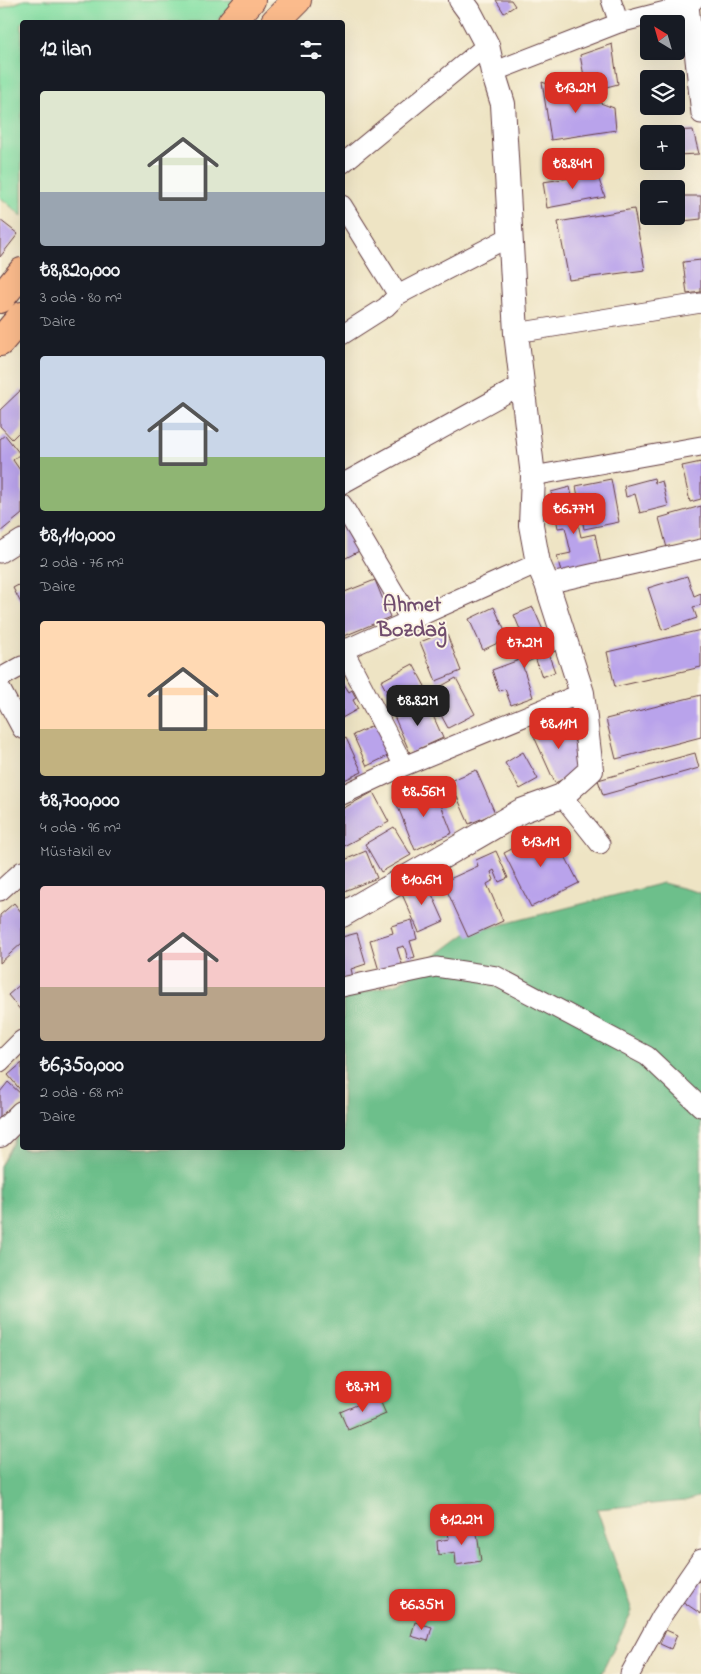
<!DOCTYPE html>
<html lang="tr">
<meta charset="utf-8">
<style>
:root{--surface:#171b24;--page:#20242c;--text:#f1f3f6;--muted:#9ea1a6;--accent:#d93025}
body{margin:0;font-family:"Indie Flower",sans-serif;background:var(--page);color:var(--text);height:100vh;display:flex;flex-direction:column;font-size:19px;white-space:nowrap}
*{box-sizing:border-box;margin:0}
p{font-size:16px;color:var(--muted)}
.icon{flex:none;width:28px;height:28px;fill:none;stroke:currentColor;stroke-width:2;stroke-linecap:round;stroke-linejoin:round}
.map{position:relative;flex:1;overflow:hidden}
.sheet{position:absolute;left:20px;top:20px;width:325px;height:1130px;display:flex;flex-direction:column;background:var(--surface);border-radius:5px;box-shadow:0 5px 20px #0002}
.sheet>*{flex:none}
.needle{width:32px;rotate:323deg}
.tools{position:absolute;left:640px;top:15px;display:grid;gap:10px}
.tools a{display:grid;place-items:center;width:45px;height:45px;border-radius:5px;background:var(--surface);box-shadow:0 5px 20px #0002;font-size:25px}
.price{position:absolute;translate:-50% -42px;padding:0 11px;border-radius:10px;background:var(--accent);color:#fff;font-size:16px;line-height:32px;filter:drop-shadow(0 1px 2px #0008)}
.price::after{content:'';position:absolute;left:50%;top:30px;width:15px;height:11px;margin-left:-8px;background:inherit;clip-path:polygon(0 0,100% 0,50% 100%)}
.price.selected{background:#222;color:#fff}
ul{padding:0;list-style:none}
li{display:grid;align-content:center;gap:10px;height:265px;padding:0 20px}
li span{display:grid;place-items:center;height:155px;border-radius:5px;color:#555}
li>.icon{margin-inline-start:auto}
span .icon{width:90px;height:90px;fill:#fffc;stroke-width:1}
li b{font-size:21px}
h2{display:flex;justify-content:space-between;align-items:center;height:60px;padding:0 20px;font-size:21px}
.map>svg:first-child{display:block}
.green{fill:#87e1a6;stroke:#688068}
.forest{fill:#6dbf8b;stroke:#5c6f5b}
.building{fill:#b9a3eb}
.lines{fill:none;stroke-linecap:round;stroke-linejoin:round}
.minor-casing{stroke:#633d42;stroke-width:21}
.tertiary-casing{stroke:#633d42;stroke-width:26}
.trunk-casing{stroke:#633d42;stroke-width:30}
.minor{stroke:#fff;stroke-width:19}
.tertiary{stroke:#fff;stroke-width:24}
.trunk{stroke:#fbbb8c;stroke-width:28}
.labels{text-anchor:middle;stroke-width:4;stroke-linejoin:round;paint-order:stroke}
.district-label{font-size:22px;font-weight:bold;fill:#714d6e;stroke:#fcf5e5}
</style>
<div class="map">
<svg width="701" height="1674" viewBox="0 0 701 1674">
<rect width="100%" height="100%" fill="#fcf5e5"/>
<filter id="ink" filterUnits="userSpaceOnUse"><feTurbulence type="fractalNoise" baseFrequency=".02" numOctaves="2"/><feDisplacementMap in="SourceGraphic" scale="10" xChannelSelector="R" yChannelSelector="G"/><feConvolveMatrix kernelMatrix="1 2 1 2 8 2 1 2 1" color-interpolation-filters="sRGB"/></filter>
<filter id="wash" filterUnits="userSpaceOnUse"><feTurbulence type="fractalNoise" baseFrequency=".0096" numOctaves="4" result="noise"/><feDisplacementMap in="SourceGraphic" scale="20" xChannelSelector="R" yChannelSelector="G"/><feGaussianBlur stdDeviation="1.12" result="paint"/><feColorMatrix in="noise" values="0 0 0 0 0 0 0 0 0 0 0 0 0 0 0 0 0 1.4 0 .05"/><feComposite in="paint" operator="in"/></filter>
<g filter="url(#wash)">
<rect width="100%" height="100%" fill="#eee4c4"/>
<path class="green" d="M24,0H236L216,22H22V216L0,197V9Z"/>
<path class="forest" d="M663,883L701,893V1496L685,1501L597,1509L632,1611L601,1674H0V1166L22,1126V1148H342L343,998L399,983L465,934Z"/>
<g id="blocks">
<path class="building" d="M496,0H511L515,6L504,13Z
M612,44L618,84L587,92L580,55Z
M542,82L614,108L616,130L551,140Z
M693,130L699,154L676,155V134H649V157H644L642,132Z
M597,174L605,197L547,208L543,182Z
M676,196H701V219L683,221Z
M634,209L645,270L569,280L558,222Z
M0,220L18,234L0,257Z
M701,260V292L687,294L683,262Z
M22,389V429L12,439L0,426V410Z
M5,435L20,454L13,460L22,473V514L0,532V439Z
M701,462V499L690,502L682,466Z
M654,478L655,483L662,481L668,506L640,513L635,494L626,497L624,486Z
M611,479L619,522L584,529L576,486Z
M570,487L581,537L595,534L601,564L561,572L557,556L571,553L565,527L558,528L551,492Z
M701,506V539L667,548L659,518Z
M342,509L363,549L342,560Z
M687,576L694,596L701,593V605L693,607L697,618L662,630L648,588Z
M375,580L390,617L342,637V593Z
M22,583V605L13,588Z
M494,607L508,638L483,650L469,619Z
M533,607L543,630L524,639L514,615Z
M701,630V667L615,687L607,652Z
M446,632L461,671L436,681L420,642Z
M550,634L556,651L548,653L555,672L542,677L536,660L545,655L522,664L533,697L511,705L505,689L499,691L492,670L519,660L514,647Z
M413,664L427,690L395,707L381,681Z
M456,678L475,714L448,728L429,693Z
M342,681L349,692L352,690L356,698L353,700L358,709L342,718Z
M701,695V737L616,759L606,719Z
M427,702L443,738L410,753L394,716Z
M564,718L587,768L555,783L532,732Z
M379,723L394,753L367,766L353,735Z
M346,738L362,772L342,781V740Z
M523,752L538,779L520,789L505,763Z
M695,753L699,768L603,795L598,780Z
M476,770L495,813L469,824L450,781Z
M434,787L452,833L415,850L396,802Z
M373,792L389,822L342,847V809Z
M394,827L411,855L381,872L365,844Z
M551,829L579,883L531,907L504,853Z
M366,851L377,878L342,892V861Z
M496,851L508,878L499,882L494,870L491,872L494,880L487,884L503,921L468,937L443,882L478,866L476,860Z
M426,881L444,921L419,932L401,892Z
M14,903L22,913V943L0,963V915Z
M412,920L417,939L410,941L415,957L408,959L404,946L397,948L403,967L380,974L370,940L393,933L391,926Z
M357,933L366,964L351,969L353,977L342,980V937Z
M22,983V1012L8,995Z
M22,1063V1092L8,1075Z
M8,1082L22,1095V1101L2,1124L0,1123V1092Z
M378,1396L386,1414L348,1430L340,1412Z
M476,1527L481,1561L456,1565L455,1552L438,1555L437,1541L449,1539L448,1532Z
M693,1578L701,1583V1614L679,1599Z
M415,1622L432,1627L428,1641L411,1636Z
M666,1630L677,1635L671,1649L660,1644Z"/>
</g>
</g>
<g filter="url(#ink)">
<use href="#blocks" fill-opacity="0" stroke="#633d42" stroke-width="1"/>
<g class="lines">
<g class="minor-casing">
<path id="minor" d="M611,0L619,23
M689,5L701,114
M493,72L619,23L689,5L694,0
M342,164L487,45
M342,205L398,295
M516,333L701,303
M342,335L386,307L398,295L511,236
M533,476L701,446
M342,484L523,384
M342,504L411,621
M0,553L22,539
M547,584L701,549
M342,647L404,766
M342,651L538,563
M0,678L22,666
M0,688L22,729
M342,795L404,766L582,693
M562,796L600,844
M0,891L22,871
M342,987L436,967L496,976L647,1056L701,1107
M0,1062L22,1040
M630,1674L661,1617L701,1559"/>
</g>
<g class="tertiary-casing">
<path id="tertiary" d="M342,915L521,811L562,796L591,770L582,693L547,584L538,563L531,525L533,476L516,333L503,104L493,72L487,45L469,11L461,0
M0,1135L22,1113"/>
</g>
<g class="trunk-casing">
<path id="trunk" d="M232,22L251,0
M275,22L297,0
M0,299L22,272
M0,342L22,316"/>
</g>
<use href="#minor" class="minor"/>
<use href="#tertiary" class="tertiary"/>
<use href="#trunk" class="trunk"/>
</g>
</g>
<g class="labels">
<g class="district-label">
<text x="412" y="611">Ahmet<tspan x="412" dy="25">Bozdağ</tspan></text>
</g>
</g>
</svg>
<div class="tools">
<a><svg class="needle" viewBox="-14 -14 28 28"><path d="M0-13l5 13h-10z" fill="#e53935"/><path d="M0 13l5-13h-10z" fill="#9ea1a6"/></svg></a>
<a><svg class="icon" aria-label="layers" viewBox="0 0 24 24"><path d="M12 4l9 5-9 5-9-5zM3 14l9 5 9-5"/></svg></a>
<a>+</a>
<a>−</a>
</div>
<b class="price" style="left:576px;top:114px">₺13.2M</b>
<b class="price" style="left:573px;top:190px">₺8.84M</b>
<b class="price" style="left:574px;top:535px">₺6.77M</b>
<b class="price" style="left:525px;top:669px">₺7.2M</b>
<b class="price selected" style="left:418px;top:727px">₺8.82M</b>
<b class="price" style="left:559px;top:750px">₺8.11M</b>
<b class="price" style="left:424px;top:818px">₺8.56M</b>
<b class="price" style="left:541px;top:868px">₺13.1M</b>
<b class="price" style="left:422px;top:906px">₺10.6M</b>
<b class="price" style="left:363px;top:1413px">₺8.7M</b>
<b class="price" style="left:462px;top:1546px">₺12.2M</b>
<b class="price" style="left:422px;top:1631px">₺6.35M</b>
<section class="sheet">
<h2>12 ilan<svg class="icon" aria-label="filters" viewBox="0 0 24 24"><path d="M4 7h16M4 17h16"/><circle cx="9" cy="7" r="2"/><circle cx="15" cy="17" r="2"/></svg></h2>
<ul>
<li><span style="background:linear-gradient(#dfe7d0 65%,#9aa5b1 0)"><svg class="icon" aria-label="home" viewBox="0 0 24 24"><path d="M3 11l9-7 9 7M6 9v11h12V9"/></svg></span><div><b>₺8,820,000</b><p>3 oda · 80 m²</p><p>Daire</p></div></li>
<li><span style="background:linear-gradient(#c9d6e8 65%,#8fb573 0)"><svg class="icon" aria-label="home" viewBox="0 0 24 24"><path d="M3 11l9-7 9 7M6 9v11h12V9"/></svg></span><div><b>₺8,110,000</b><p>2 oda · 76 m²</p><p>Daire</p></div></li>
<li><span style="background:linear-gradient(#ffd9b3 70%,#c2b280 0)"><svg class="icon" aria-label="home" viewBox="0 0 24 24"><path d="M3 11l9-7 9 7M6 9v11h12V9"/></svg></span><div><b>₺8,700,000</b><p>4 oda · 96 m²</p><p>Müstakil ev</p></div></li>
<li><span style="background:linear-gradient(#f6c9c9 65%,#b9a48a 0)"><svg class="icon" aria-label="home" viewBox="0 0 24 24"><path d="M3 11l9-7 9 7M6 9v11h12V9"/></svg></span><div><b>₺6,350,000</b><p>2 oda · 68 m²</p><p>Daire</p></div></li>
</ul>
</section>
</div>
